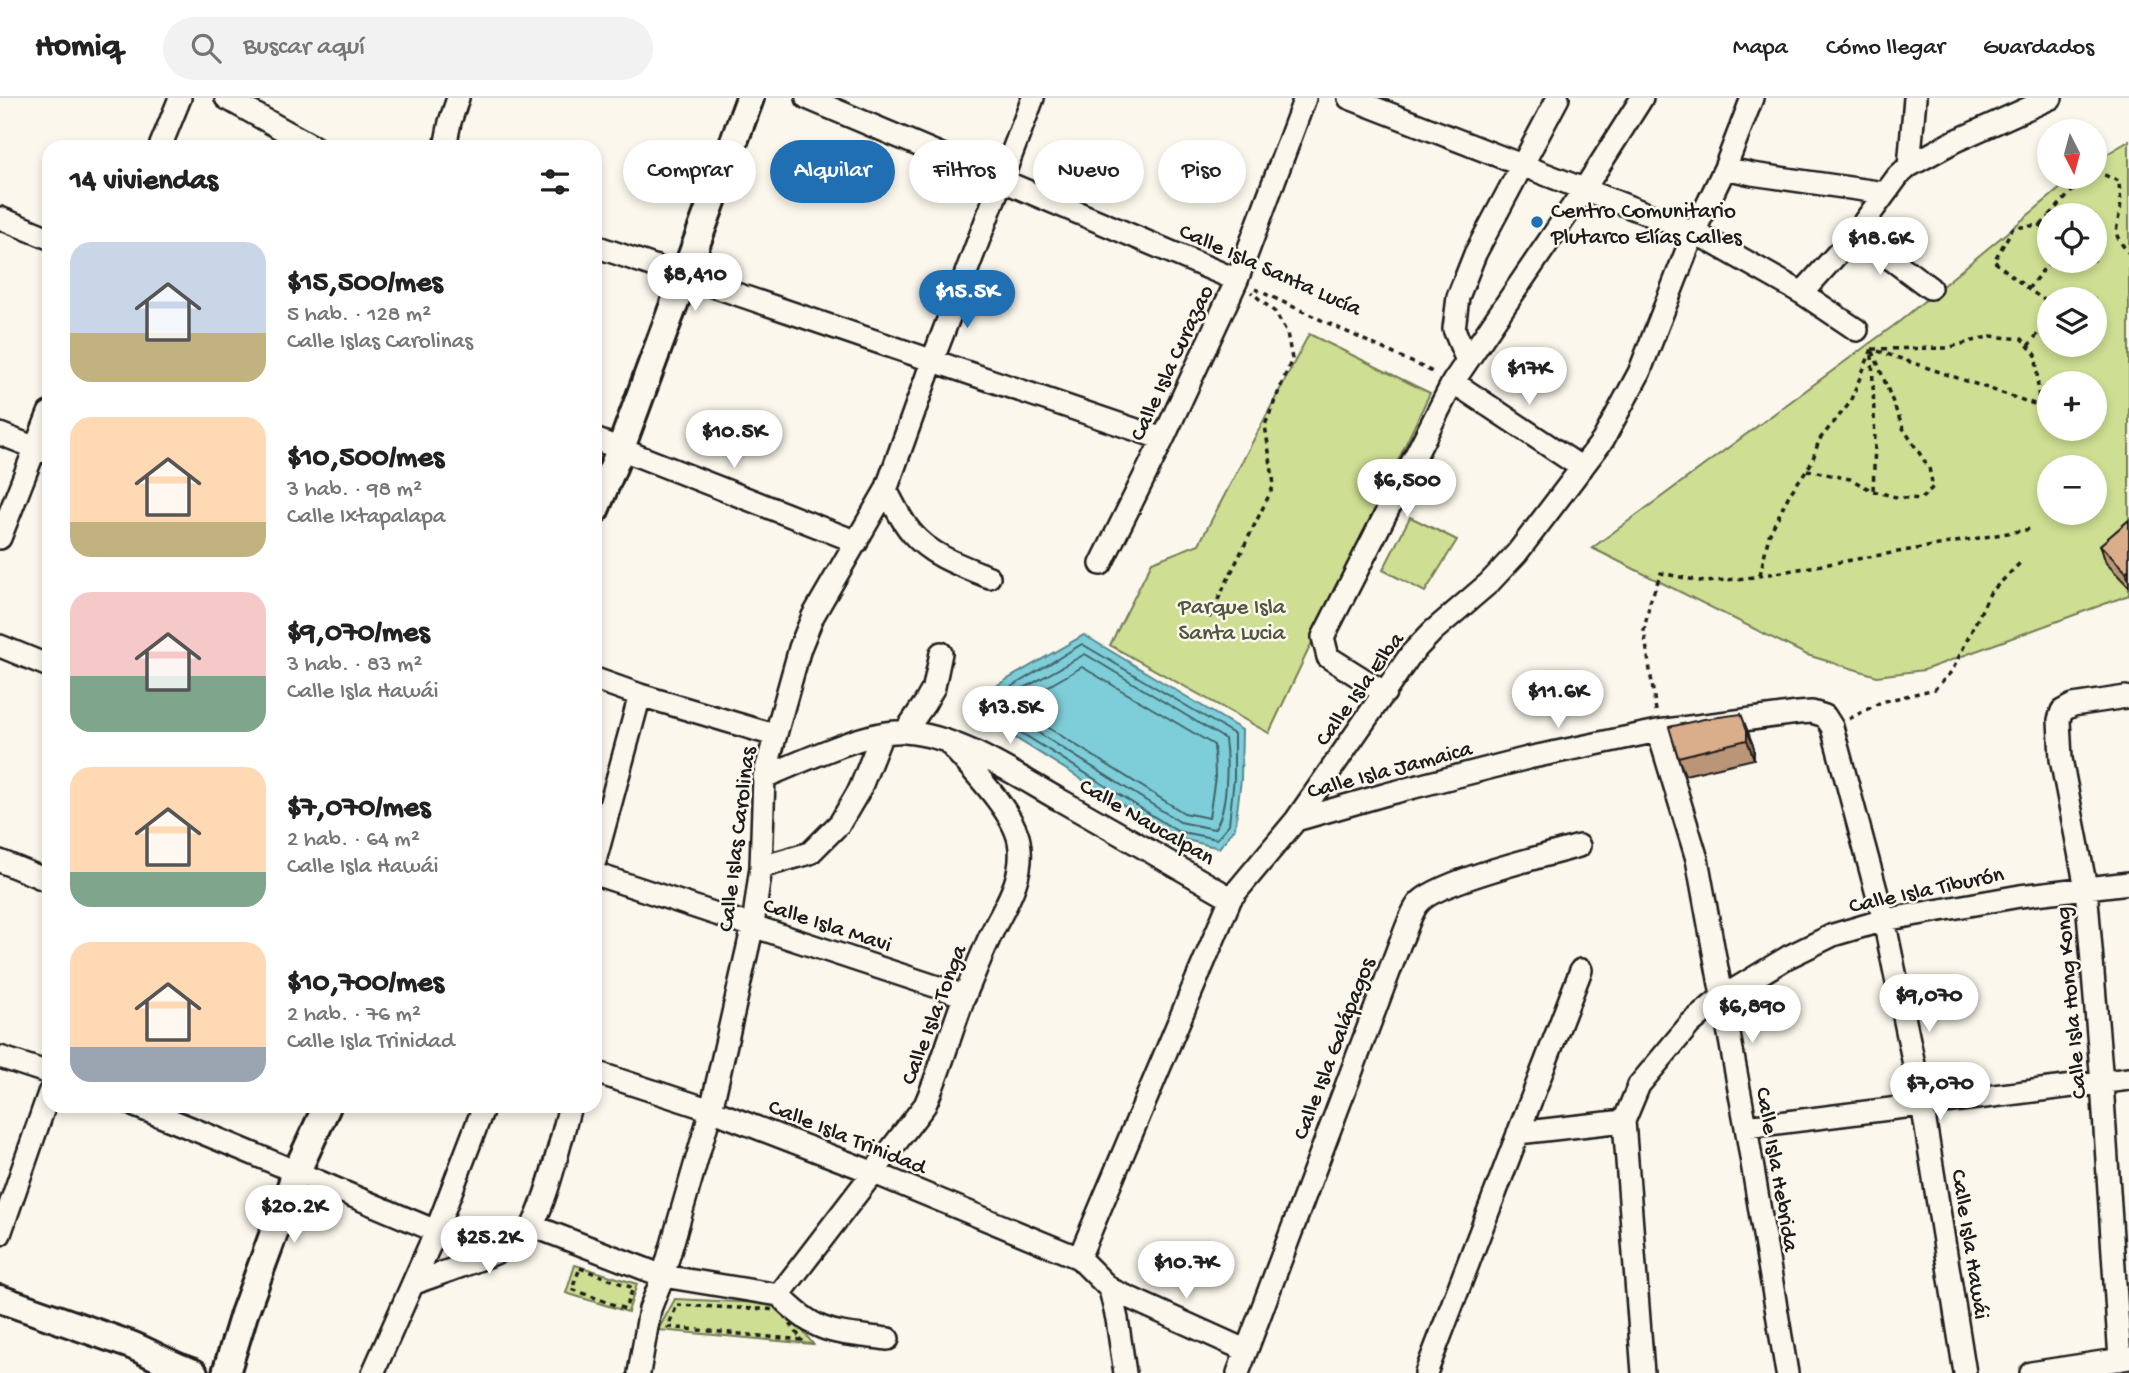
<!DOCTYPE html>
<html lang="es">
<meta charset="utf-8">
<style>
:root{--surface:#fff;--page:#f2f2f2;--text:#222;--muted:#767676;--line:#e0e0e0;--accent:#1f6fb2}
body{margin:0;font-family:"Gochi Hand",sans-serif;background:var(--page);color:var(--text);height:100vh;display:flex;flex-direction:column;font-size:26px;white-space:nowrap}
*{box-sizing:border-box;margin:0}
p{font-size:23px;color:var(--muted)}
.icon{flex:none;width:38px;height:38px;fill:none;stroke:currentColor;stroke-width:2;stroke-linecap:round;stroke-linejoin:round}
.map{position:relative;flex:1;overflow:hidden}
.side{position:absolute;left:42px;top:42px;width:560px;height:973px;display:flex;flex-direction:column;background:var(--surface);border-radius:21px;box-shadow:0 4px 10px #0003}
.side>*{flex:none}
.hud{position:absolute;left:623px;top:42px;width:665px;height:63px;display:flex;gap:14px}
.needle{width:46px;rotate:174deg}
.buttons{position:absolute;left:2037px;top:21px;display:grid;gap:14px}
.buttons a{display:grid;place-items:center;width:70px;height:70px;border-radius:50%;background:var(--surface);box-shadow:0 4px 10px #0003;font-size:35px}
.price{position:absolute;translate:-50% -60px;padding:0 16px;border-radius:24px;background:#fff;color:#222;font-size:23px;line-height:46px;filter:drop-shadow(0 2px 4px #0008)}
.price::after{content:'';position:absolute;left:50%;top:42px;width:21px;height:16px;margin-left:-10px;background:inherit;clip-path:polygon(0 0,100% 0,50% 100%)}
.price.active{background:var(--accent);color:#fff}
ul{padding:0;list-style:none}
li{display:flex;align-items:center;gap:21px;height:175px;padding:0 28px}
li span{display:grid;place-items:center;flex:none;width:196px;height:140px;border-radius:21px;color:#555}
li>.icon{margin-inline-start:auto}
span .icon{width:84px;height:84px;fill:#fffc;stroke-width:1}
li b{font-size:30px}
h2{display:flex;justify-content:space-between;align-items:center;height:84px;padding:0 28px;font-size:30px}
.tag{padding:0 24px;border-radius:32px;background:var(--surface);box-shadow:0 4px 10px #0003;font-size:24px;line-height:63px}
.tag.active{background:var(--accent);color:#fff}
header{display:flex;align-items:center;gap:42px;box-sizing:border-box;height:98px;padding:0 35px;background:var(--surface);border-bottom:2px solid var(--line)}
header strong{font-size:33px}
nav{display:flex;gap:38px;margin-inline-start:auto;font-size:24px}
.search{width:490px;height:63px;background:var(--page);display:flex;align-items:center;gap:18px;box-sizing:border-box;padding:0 24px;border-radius:38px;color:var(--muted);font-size:26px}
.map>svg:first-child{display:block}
.green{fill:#cede92;stroke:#757d57;stroke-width:2;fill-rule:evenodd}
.water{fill:#7eced9;stroke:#57878d;stroke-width:2}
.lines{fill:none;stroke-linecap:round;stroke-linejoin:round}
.shore{stroke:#436368;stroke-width:2}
.minor-casing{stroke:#1c1c1c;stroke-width:26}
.tertiary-casing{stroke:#1c1c1c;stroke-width:32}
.path{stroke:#1c1c1c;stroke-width:3.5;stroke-dasharray:5 5;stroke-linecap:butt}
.minor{stroke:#fbf7ec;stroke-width:21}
.tertiary{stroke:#fbf7ec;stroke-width:26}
.wall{fill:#bb9578;stroke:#1c1c1c;stroke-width:2}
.shaded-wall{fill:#997961;stroke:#1c1c1c;stroke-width:2}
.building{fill:#daad8b;stroke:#1c1c1c;stroke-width:2}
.poi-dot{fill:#1f6fb2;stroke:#fbf7ec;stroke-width:2.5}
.labels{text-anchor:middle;stroke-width:5;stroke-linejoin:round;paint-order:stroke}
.poi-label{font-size:23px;fill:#1c1c1c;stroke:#fbf7ec;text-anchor:start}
.street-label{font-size:23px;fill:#1c1c1c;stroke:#fbf7ec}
.park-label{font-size:23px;fill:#51563f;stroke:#fbf7ec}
</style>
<header>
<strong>Homiq</strong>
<div class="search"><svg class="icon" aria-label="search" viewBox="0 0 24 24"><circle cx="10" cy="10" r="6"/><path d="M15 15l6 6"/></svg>Buscar aquí</div>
<nav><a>Mapa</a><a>Cómo llegar</a><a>Guardados</a></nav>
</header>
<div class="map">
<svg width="2129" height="1275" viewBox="0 0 2129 1275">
<rect width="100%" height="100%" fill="#fbf7ec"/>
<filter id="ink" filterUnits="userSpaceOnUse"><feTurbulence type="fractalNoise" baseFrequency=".0143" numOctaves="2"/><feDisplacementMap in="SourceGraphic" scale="14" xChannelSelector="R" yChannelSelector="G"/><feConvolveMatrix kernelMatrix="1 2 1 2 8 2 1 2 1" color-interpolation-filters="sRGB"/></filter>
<g filter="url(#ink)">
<path class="green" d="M2129,43V497L1924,572L1877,578L1807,557L1592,450L1900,223L2074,79H2095V63ZM2049,117H2095V163H2049ZM2049,201H2095V247H2049ZM2049,285H2095V331H2049ZM2049,369H2095V415H2049Z
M1309,236L1430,295L1269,635L1110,547L1152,464L1199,446Z
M1410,419L1457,442L1425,494L1383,472Z
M575,1167L637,1186L628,1214L566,1195Z
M675,1201L781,1206L813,1246L658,1232Z"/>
<path class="water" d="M1084,537L1242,632L1241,681L1235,730L1219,750L1174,739L982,619L968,607L994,589Z"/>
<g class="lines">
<path class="shore" d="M1082,546L1234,636V680L1229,726L1217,741L1177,733L982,610L983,606Z
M1085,556L1225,641C1228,662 1228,715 1214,731L1180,724L997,609L998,606L1003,602Z
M1082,569L1214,647L1215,679L1209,720L1184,715L1017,610L1019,605Z"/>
<g class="minor-casing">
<path id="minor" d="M226,0L314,49
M807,0L1237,182
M1349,0L1694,134L1802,195L1857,232
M160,49L180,0
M445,49L450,24L458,0
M1909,68L1915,0
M1725,70L1752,76L1885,95
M0,120L49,140
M1856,135L1930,190
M595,148L1163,341
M1802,195L1856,135L1898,78L1909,68L1953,44L2051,0
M1467,263L1454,231L1458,199L1475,156L1558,0
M1453,284L1582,370
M0,336L49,355
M595,341L857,444
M886,392C894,406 901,423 912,435C931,458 962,468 989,479
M0,440L49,315
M1101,466L1163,341L1237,182L1305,0
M0,548L49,568
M595,581L640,597L774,637
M1385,595L1328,559L1323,539L1453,284L1585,90L1642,0
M1658,633L1697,761L1746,1029L1787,1275
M905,634L925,605L934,589L941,555
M764,679C800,665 868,631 905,634C959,638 1014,676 1060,702C1117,734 1174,767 1231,800
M1296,722L1387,696L1528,660L1658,633L1798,615L1812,614L1825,618L1832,629L1884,822L1922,1005L1965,1275
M0,763L49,783
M595,763L640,597
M761,769L810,755L840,725L860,691L882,636
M595,776L965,898
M0,959L49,975
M595,974L711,1012L872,1074L1079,1160L1110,1191L1117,1221L1125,1275
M135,1008C237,1047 336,1092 436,1133
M1624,1023L1643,1275
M1746,1029L2129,981
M1518,1035L1624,1023L1639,987L1690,926L1722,899L1788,859L1833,837L1884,822L2020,798L2129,785
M533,1128L663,1178L779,1197
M0,1136L49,995
M1079,1160L1231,800L1296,722L1411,556L1433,533L1489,485L1517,455L1603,342L1639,275L1694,134L1725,70L1752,0
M415,1185C442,1174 503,1156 524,1139C543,1123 562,1036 570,1008
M1110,1191L1245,1252
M779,1197L925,1007C941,971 951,933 965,897C975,874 984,850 995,828C1009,802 1025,774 1019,743C1013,712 968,668 948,644
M779,1197C818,1238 835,1234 888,1241
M2120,1262L2102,985L2086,790L2061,661L2059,622L2062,613L2073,607L2126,599
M373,1275L436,1133L484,1008
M639,1275L650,1211L663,1178L711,1012L753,827L761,769L764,679L800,550L813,518L886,392L933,261L1033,0
M1238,1275L1400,845C1406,833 1410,816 1418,806C1434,784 1548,757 1579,748
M1426,1275L1581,872
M2031,1275L2129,1260"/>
</g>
<g class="tertiary-casing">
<path id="tertiary" d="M595,412L621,350L750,0
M0,1201L131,1247C153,1256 171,1268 194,1275
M226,1275L244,1216L296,1075L327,1008"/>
</g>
<path class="path" d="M2095,73L2119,83C2119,92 2122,103 2120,112C2116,136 2112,135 2129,155
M2050,117L2085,79
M2041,127L2049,119
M2049,137L2041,127L2013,130L1994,163L2028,191L2049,205
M1255,191L1435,275
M2028,191L2050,163
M2028,248L2049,222
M1872,251L1947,250L1991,238L2022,241L2036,257L2039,308
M1878,253L2049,311
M1872,257L1875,345L1873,393
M1807,372L1850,381L1873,393L1896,399L1921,401L1933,389L1929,370L1903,330L1872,251
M1760,477L1769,437L1789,397L1812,364L1819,342L1849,306L1872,251
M1209,520L1274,387L1265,327L1292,261L1287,235L1275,214L1251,194
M1656,613L1644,532L1650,504L1661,475L1705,484L1747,480L2031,431
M1849,621L1881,604L1935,591L1952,573L1990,495L2021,464
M580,1170L633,1190L625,1211L572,1191Z
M677,1207L780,1212L802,1242L668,1229Z"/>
<use href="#minor" class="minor"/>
<use href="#tertiary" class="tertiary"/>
</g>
<path class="wall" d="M2129,422V489L2106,465L2100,447Z
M1741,616L1754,650V661L1685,677L1678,659Z"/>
<path class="shaded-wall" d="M2129,471V483L2126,474Z
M1747,632L1754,650V661L1747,642Z"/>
<path class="building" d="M2129,422V471L2126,474L2100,447Z
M1741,616L1747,632V642L1678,659L1669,629L1704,621Z"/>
</g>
<circle class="poi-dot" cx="1537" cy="124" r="7"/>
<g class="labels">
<g class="poi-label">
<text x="1551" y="119">Centro Comunitario<tspan x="1551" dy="26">Plutarco Elías Calles</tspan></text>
</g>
<g class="street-label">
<text transform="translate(1271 170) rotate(24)" y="8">Calle Isla Santa Lucía</text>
<text transform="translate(1170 264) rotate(-65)" y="8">Calle Isla Curazao</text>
<text transform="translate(1358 590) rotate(-54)" y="8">Calle Isla Elba</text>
<text transform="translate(1389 670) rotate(-15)" y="8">Calle Isla Jamaica</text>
<text transform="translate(1148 722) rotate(30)" y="8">Calle Naucalpan</text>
<text transform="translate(735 741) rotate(-83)" y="8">Calle Islas Carolinas</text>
<text transform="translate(1926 790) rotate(-12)" y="8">Calle Isla Tiburón</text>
<text transform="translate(828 825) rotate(18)" y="8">Calle Isla Mavi</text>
<text transform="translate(2069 905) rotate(-95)" y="8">Calle Isla Hong Kong</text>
<text transform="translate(932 916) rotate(-69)" y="8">Calle Isla Tonga</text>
<text transform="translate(1332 950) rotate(-69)" y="8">Calle Isla Galápagos</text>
<text transform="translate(848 1037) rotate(22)" y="8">Calle Isla Trinidad</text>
<text transform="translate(1779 1071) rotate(80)" y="8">Calle Isla Hebrida</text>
<text transform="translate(1972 1146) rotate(81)" y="8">Calle Isla Hawái</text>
</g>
<g class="park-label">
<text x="1232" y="515">Parque Isla<tspan x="1232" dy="26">Santa Lucia</tspan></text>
</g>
</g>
</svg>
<div class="buttons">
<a><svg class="needle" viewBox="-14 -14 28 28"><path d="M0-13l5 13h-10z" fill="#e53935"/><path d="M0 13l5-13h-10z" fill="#767676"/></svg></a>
<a><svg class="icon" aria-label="locate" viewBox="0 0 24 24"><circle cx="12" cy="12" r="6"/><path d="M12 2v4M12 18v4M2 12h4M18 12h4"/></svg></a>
<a><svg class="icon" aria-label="layers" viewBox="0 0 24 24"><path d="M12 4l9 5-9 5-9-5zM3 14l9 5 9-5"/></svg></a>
<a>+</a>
<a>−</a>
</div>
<b class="price" style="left:1880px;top:179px">$18.6K</b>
<b class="price" style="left:695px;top:215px">$8,410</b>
<b class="price active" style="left:967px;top:232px">$15.5K</b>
<b class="price" style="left:1529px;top:309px">$17K</b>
<b class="price" style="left:734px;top:372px">$10.5K</b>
<b class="price" style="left:1407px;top:421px">$6,500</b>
<b class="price" style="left:1558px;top:632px">$11.6K</b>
<b class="price" style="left:1010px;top:648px">$13.5K</b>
<b class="price" style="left:1929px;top:936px">$9,070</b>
<b class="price" style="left:1752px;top:947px">$6,890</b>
<b class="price" style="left:1940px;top:1024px">$7,070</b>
<b class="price" style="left:294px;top:1147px">$20.2K</b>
<b class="price" style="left:489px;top:1178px">$25.2K</b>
<b class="price" style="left:1186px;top:1203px">$10.7K</b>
<div class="hud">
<a class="tag">Comprar</a>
<a class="tag active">Alquilar</a>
<a class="tag">Filtros</a>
<a class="tag">Nuevo</a>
<a class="tag">Piso</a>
</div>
<section class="side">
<h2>14 viviendas<svg class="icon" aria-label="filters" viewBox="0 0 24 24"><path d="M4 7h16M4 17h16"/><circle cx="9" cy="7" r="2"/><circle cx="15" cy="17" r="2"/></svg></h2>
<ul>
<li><span style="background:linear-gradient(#c9d6e8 65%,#c2b280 0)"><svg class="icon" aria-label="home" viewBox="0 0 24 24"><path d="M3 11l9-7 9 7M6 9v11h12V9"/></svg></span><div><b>$15,500/mes</b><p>5 hab. · 128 m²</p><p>Calle Islas Carolinas</p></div></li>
<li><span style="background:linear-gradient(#ffd9b3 75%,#c2b280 0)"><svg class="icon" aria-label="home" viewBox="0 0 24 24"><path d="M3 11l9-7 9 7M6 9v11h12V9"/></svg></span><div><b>$10,500/mes</b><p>3 hab. · 98 m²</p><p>Calle Ixtapalapa</p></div></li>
<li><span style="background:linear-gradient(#f6c9c9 60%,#7fa58c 0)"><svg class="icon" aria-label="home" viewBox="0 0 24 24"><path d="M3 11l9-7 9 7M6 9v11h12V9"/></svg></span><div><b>$9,070/mes</b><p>3 hab. · 83 m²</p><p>Calle Isla Hawái</p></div></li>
<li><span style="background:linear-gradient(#ffd9b3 75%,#7fa58c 0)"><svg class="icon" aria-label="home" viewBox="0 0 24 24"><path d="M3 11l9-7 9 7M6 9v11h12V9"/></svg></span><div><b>$7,070/mes</b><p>2 hab. · 64 m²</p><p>Calle Isla Hawái</p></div></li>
<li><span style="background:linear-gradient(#ffd9b3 75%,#9aa5b1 0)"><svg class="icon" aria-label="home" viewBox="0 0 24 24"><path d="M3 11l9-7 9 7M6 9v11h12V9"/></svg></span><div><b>$10,700/mes</b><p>2 hab. · 76 m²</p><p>Calle Isla Trinidad</p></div></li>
</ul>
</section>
</div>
